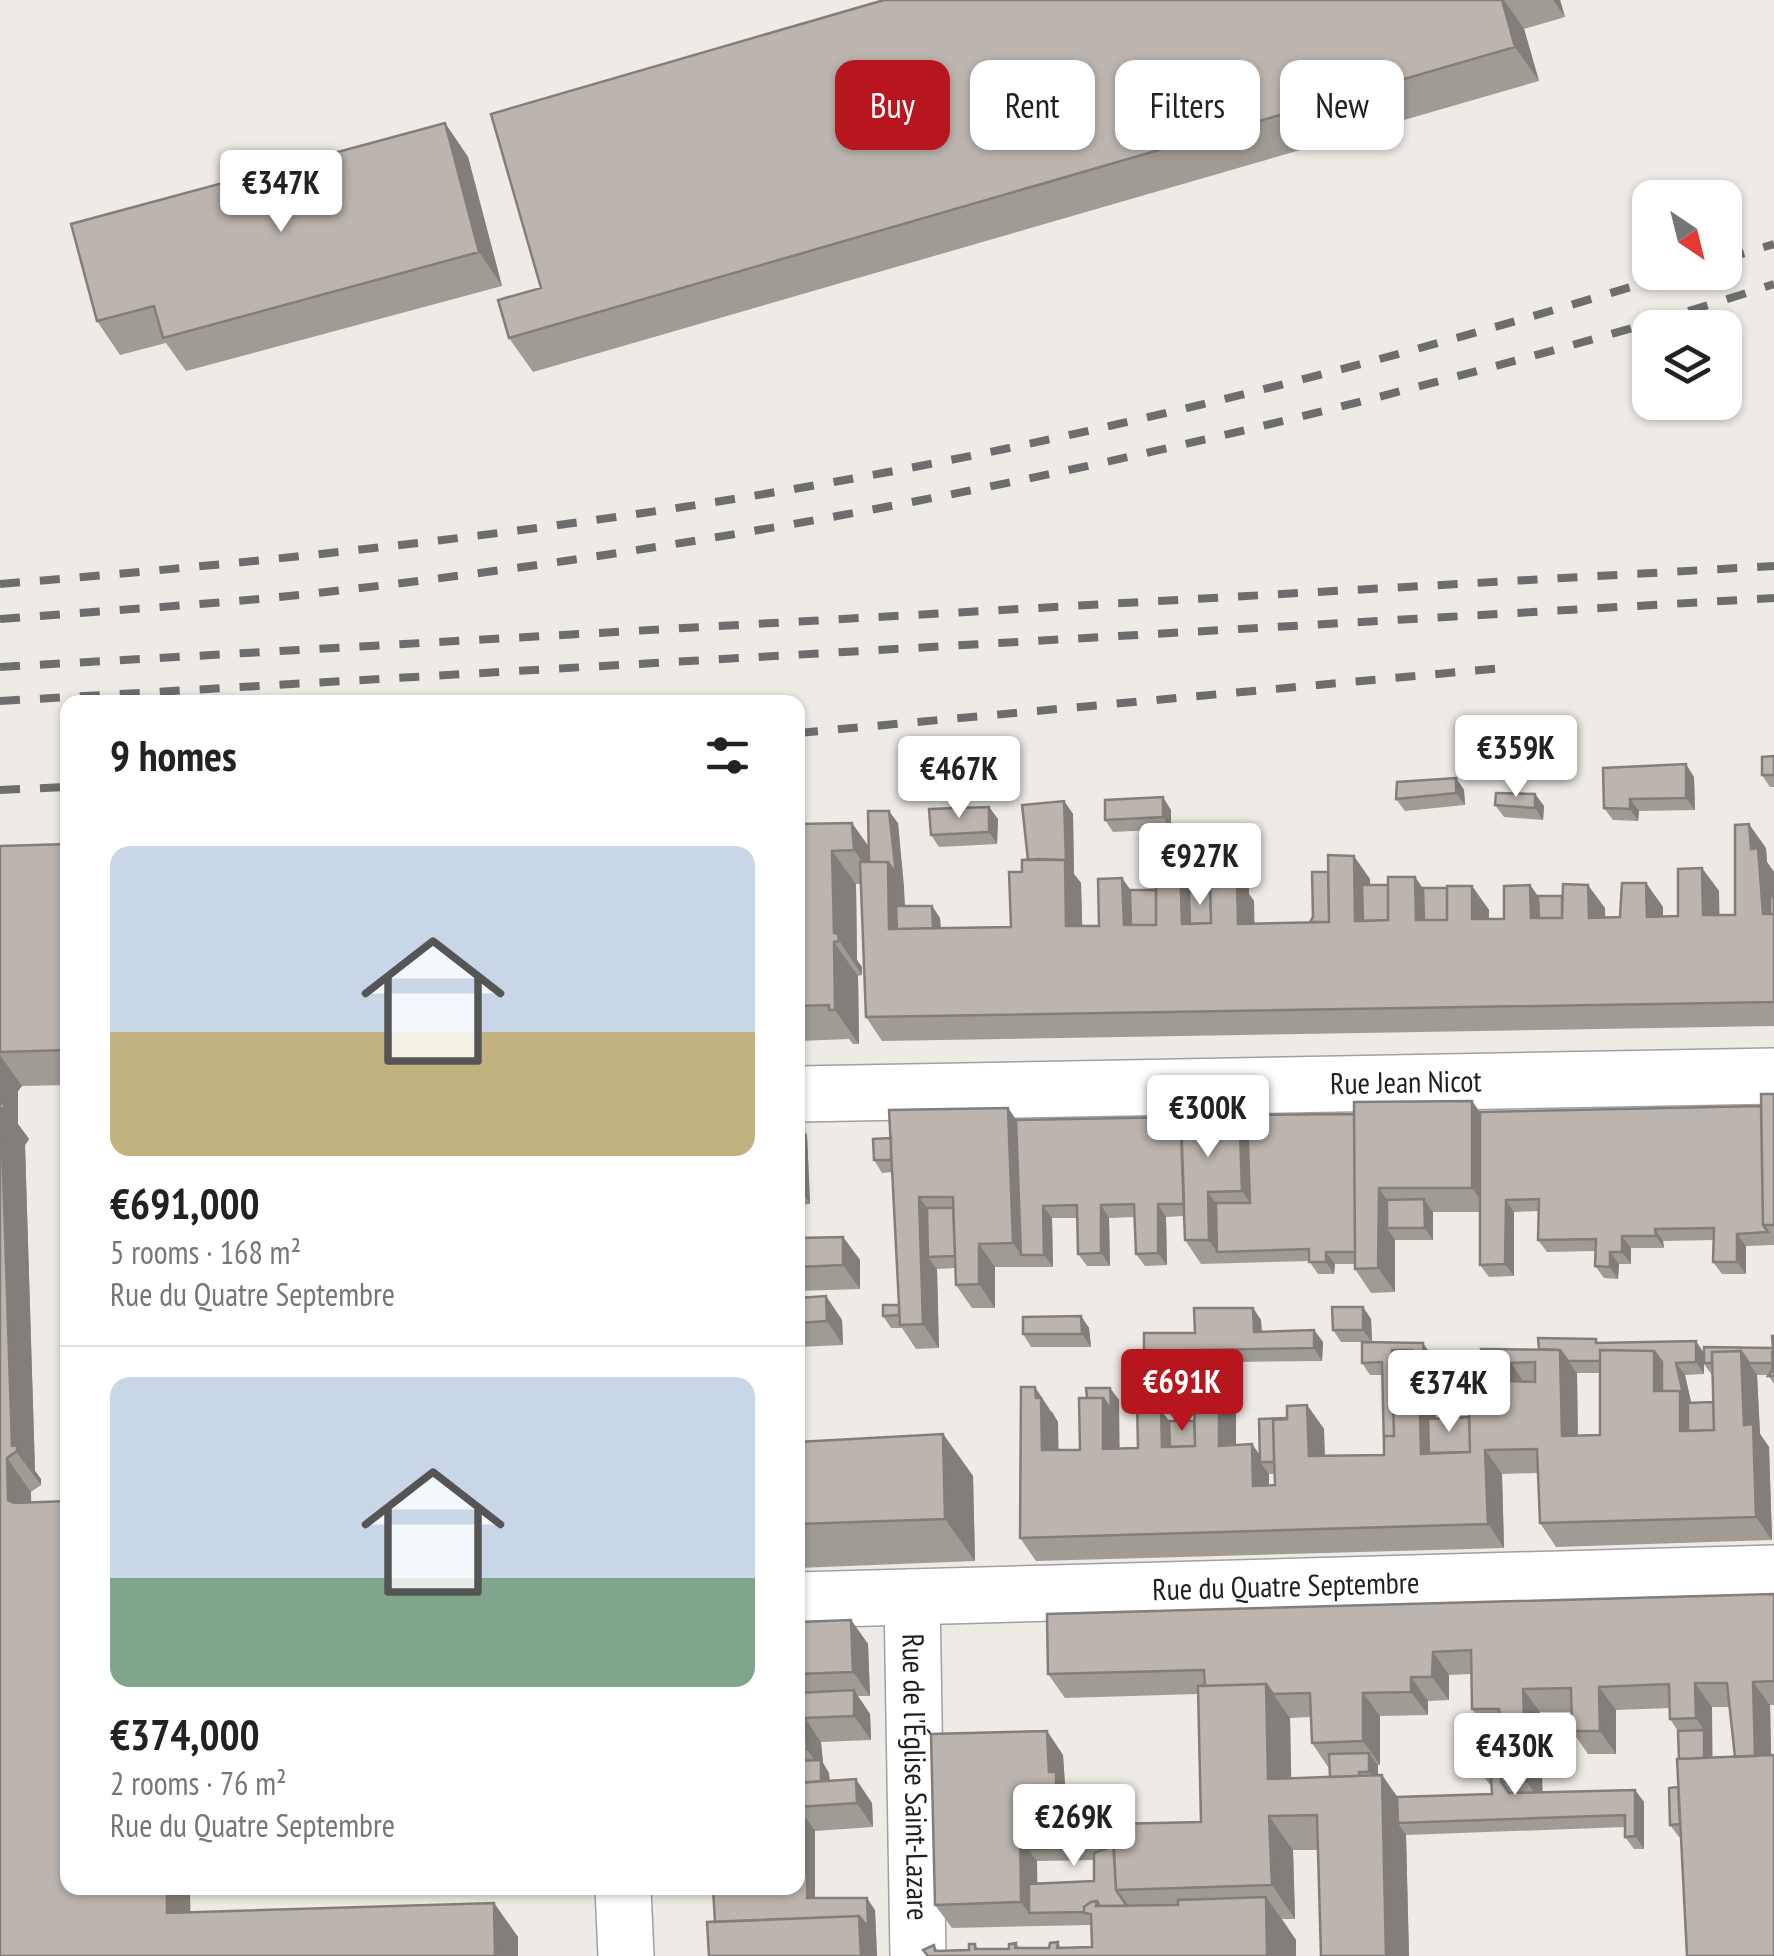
<!DOCTYPE html>
<meta charset="utf-8">
<style>
:root{--surface:#fff;--page:#f2f2f2;--text:#222;--muted:#767676;--line:#e0e0e0;--accent:#b7161f}
body{margin:0;font-family:"PT Sans Narrow",sans-serif;background:var(--page);color:var(--text);height:100vh;display:flex;flex-direction:column;font-size:38px;white-space:nowrap}
*{box-sizing:border-box;margin:0}
p{font-size:32px;color:var(--muted)}
.icon{flex:none;width:55px;height:55px;fill:none;stroke:currentColor;stroke-width:2;stroke-linecap:round;stroke-linejoin:round}
.map{position:relative;flex:1;overflow:hidden}
.details{position:absolute;left:60px;top:695px;width:745px;height:1200px;display:flex;flex-direction:column;background:var(--surface);border-radius:20px;box-shadow:0 2px 8px #0004}
.details>*{flex:none}
.hud{position:absolute;left:835px;top:60px;width:788px;height:90px;display:flex;gap:20px}
.needle{width:65px;rotate:145deg}
.controls{position:absolute;left:1632px;top:180px;display:grid;gap:20px}
.controls a{display:grid;place-items:center;width:110px;height:110px;border-radius:20px;background:var(--surface);box-shadow:0 2px 8px #0004;font-size:50px}
.price{position:absolute;translate:-50% -85px;padding:0 22px;border-radius:10px;background:#fff;color:#222;font-size:32px;line-height:65px;filter:drop-shadow(0 2px 5px #0008)}
.price::after{content:'';position:absolute;left:50%;top:60px;width:30px;height:22px;margin-left:-15px;background:inherit;clip-path:polygon(0 0,100% 0,50% 100%)}
.price.on{background:var(--accent);color:#fff}
ul{padding:0;list-style:none}
li{display:grid;align-content:center;gap:20px;height:530px;padding:0 50px}
li+li{border-top:2px solid var(--line)}
li span{display:grid;place-items:center;height:310px;border-radius:20px;color:#555}
li>.icon{margin-inline-start:auto}
span .icon{width:180px;height:180px;fill:#fffc;stroke-width:1}
li b{font-size:42px}
h2{display:flex;justify-content:space-between;align-items:center;height:120px;padding:0 50px;font-size:42px}
.chip{padding:0 35px;border-radius:20px;background:var(--surface);box-shadow:0 2px 8px #0004;font-size:35px;line-height:90px}
.chip.on{background:var(--accent);color:#fff}
.map>svg:first-child{display:block}
.lines{fill:none;stroke-linecap:round;stroke-linejoin:round}
.minor-casing{stroke:#a0a0a0;stroke-width:58}
.minor{stroke:#fff;stroke-width:55}
.rail{stroke:#6d6d6d;stroke-width:8;stroke-dasharray:20 20;stroke-linecap:butt}
.wall{fill:#a19b96;fill-rule:evenodd}
.shaded-wall{fill:#837e7a}
.building{fill:#bbb4af;stroke:#837e7a;stroke-width:2.5;fill-rule:evenodd}
.labels{text-anchor:middle;stroke-width:10;stroke-linejoin:round;paint-order:stroke}
.street-label{font-size:30px;fill:#1f1f1f;stroke:#fff}
</style>
<div class="map">
<svg width="1774" height="1956" viewBox="0 0 1774 1956">
<rect width="100%" height="100%" fill="#eeebe6"/>
<g class="lines">
<g class="minor-casing">
<g id="minor">
<path id="s1" d="M798,1094L1774,1076"/>
<path id="s2" d="M912,1597L918,1956"/>
<path id="s3" d="M798,1600L1774,1573"/>
<path d="M623,1888L626,1956"/>
</g>
</g>
<use href="#minor" class="minor"/>
<path class="rail" d="M1725,259L1774,244
M0,584C343,556 686,517 1023,445C1245,398 1463,339 1680,272
M0,619C112,610 224,604 335,591C682,551 1025,487 1363,401C1501,365 1638,329 1774,284
M0,667L1774,566
M0,701L1774,598
M798,733L1502,668
M0,790L68,787"/>
</g>
<path class="wall" d="M884,0H1560L1565,17L1524,29L1539,81L533,372L509,338L541,288Z
M445,123L468,157L502,286L186,371L166,343L120,355L97,321Z
M1774,756V787H1770L1762,775Z
M1694,777L1695,810L1639,811L1638,821L1613,820L1604,808Z
M1456,778L1464,790L1465,805L1405,811L1396,799Z
M1535,794L1544,806L1543,820L1504,817L1495,805Z
M1064,801L1073,814L1074,874L1081,883L1082,926H1099L1122,878L1130,890H1156L1196,888V892H1210L1249,881V894L1254,901V923L1310,922L1370,879V885H1388L1415,877L1423,888L1472,886L1489,910V919H1504L1530,885L1538,896L1605,908V918L1620,917L1646,883L1663,907V916H1678L1702,868L1719,891V915H1735L1766,848L1767,862L1774,872V1026L882,1041L866,1017L861,884H856L857,960L862,967V975L858,976L859,1044H853L849,1039L798,1041V824L852,823L868,846L898,823L905,906H932L940,918L941,928L1011,927L1022,872L1028,860Z
M989,807L998,819L997,844L939,847L931,835Z
M1171,810V829L1113,832L1105,820Z
M68,844V1085L22,1086L18,1091V1124L29,1139L25,1145L35,1471L41,1479V1485L31,1492V1503L68,1888H190V1912L494,1903L518,1937L0,1956V846Z
M1774,1094V1245L1746,1246V1274H1722L1713,1262L1714,1240L1663,1241L1664,1248H1631V1264H1619L1618,1279L1604,1278L1595,1266V1251L1547,1252L1538,1240L1539,1211L1514,1212V1276L1489,1277L1480,1265V1212H1433V1240H1395V1292L1371,1293L1355,1269V1264H1335L1334,1274H1318L1309,1261L1201,1264L1185,1240L1184,1216L1166,1217L1167,1265L1145,1266L1136,1254L1135,1217L1109,1218L1110,1266H1087L1078,1254L1077,1218H1052L1053,1267H995V1308H972L956,1285L955,1268L937,1269L939,1348L916,1349L902,1328H891L883,1316L899,1305L892,1172L882,1173L874,1160L891,1138L1008,1108L1016,1120L1354,1114L1472,1101L1480,1112L1761,1106Z
M798,1122L807,1135L810,1204L798,1205Z
M798,1229L803,1238L843,1237L860,1260V1289L798,1291Z
M826,1296L842,1320L843,1345L798,1347V1298Z
M1363,1307L1371,1319L1372,1342H1341L1333,1330Z
M1253,1308L1261,1320L1262,1332L1314,1330L1323,1342L1322,1361L1153,1363L1144,1351L1195,1333Z
M1081,1316L1089,1328L1091,1347H1031L1023,1334Z
M1774,1336V1384L1768,1375H1757L1760,1434L1769,1447L1772,1540L1556,1547L1540,1523L1538,1473L1502,1474L1504,1548L1036,1561L1020,1538L1052,1411L1058,1422V1450H1080L1087,1398L1110,1388L1119,1400V1449L1138,1448L1152,1401L1158,1410H1161L1169,1421H1194L1236,1412V1445L1252,1444L1259,1455L1287,1418L1307,1405L1324,1429L1325,1456L1384,1455L1382,1375H1370L1362,1363L1431,1355L1432,1374H1429V1385L1435,1394L1436,1419L1469,1417L1483,1405L1481,1349H1539L1598,1343L1704,1352L1773,1348ZM1704,1364L1712,1375L1713,1402L1691,1403L1685,1375L1704,1374ZM1577,1373H1600V1435L1578,1436ZM1269,1474H1274L1275,1485L1269,1486Z
M943,1434L973,1476L975,1561L798,1568V1442Z
M1774,1594V1705H1770L1771,1755H1774V1956H1687L1681,1837H1679L1670,1825L1669,1788L1678,1787L1677,1759H1679L1678,1731L1670,1719V1708L1616,1710V1754H1588L1572,1731L1571,1712H1540L1542,1792L1635,1790L1644,1802V1849H1634L1625,1837V1827L1406,1835L1409,1956H1321L1318,1850H1293L1295,1919H1282L1296,1940V1956H927L923,1950L934,1945L938,1951L969,1950V1944H975L978,1949H1009V1944L1016,1943L1020,1948H1049L1050,1943L1058,1942L1061,1948L1092,1947L1091,1925L952,1928L935,1905L931,1734L1047,1731L1063,1755L1065,1785L1072,1796L1073,1819H1075L1082,1830H1113L1112,1824L1201,1822L1198,1694L1065,1698L1048,1674L1047,1614ZM1471,1674L1472,1709L1480,1721L1482,1775L1492,1787V1794L1397,1797L1382,1775H1378V1765H1380V1716L1428,1715V1701L1449,1700V1675ZM1712,1707H1730L1735,1757L1712,1758ZM1311,1717L1312,1743L1328,1767H1330V1777L1291,1778L1290,1718ZM1094,1860V1881L1037,1883V1861Z
M851,1620L868,1644L870,1696H858L870,1714L871,1740L821,1742L823,1763L829,1773L830,1781L872,1803L873,1827L815,1831V1898L875,1910L877,1956H709L714,1922L798,1888V1622Z"/>
<path class="shaded-wall" d="M1502,0H1504L1524,29L1539,81L1515,47Z
M1553,0H1560L1565,17Z
M445,123L468,157L502,286L479,252Z
M1686,764L1694,777L1695,810L1686,798Z
M1456,778L1464,790L1465,805L1456,793Z
M1535,794L1544,806L1543,820L1535,808Z
M1163,797L1171,810V829L1163,817Z
M1630,799L1639,811L1638,821L1630,809Z
M1064,801L1073,814L1074,874L1081,883L1083,950L1066,926Z
M989,807L998,819L997,844L989,832Z
M889,811L898,823L904,886L906,940L889,929L888,862Z
M852,823L876,857L870,873L854,850Z
M1749,824L1766,848L1767,862L1774,872V926L1763,914L1751,849Z
M832,851L856,884L857,960L862,967V975L834,933Z
M1354,856L1370,879L1371,933L1355,921Z
M1180,864L1196,888L1198,935L1182,924Z
M1241,868L1249,881V894L1254,901L1255,947L1238,924L1237,877Z
M1702,868L1719,891L1720,939L1703,915Z
M1415,877L1431,901L1424,932L1416,920Z
M1122,878L1139,902L1132,937L1124,925Z
M1646,883L1663,907V940L1647,917Z
M1530,885L1547,909L1539,930L1531,918Z
M1588,885L1605,908L1606,942L1589,918Z
M1472,886L1489,910V943L1472,919Z
M932,906L940,918L942,952L933,940Z
M834,942L858,976L859,1044L835,1010Z
M0,1055L22,1086L18,1091V1124L29,1139L25,1145L35,1471L41,1479V1485L12,1446L0,1108Z
M1472,1101L1488,1124L1489,1212L1472,1188Z
M1239,1103L1255,1127L1258,1215L1242,1191Z
M1008,1108L1025,1132L1021,1255L1013,1243Z
M798,1122L807,1135L810,1204L798,1185Z
M1379,1188L1395,1212L1387,1228L1395,1240V1292L1378,1268Z
M1208,1192L1224,1215L1217,1252L1209,1240Z
M919,1197L936,1220L928,1257L937,1269L939,1348L923,1324Z
M1424,1199L1433,1212V1240L1425,1228Z
M1506,1200L1514,1212V1276L1505,1264Z
M1158,1204L1166,1217L1167,1265L1158,1253Z
M1101,1205L1109,1218L1110,1266L1101,1253Z
M1043,1206L1052,1218L1053,1267L1044,1255Z
M1655,1229L1663,1241L1664,1248L1656,1236Z
M1737,1234L1746,1246V1274L1737,1262Z
M1622,1236L1631,1248V1264L1622,1252Z
M843,1237L860,1260V1289L843,1265Z
M979,1244L995,1267V1308L979,1284Z
M1326,1252L1335,1264L1334,1274L1326,1262Z
M1610,1252L1619,1264L1618,1279L1610,1267Z
M826,1296L842,1320L843,1345L827,1321Z
M1363,1307L1371,1319L1372,1342L1363,1330Z
M1253,1308L1261,1320L1262,1344L1254,1332Z
M1081,1316L1089,1328L1091,1347L1082,1334Z
M1314,1330L1323,1342L1322,1361L1314,1348Z
M1696,1341L1704,1353V1374L1696,1362Z
M1423,1343L1431,1355L1432,1374L1424,1362Z
M1412,1350L1429,1374V1385L1435,1394L1437,1465L1421,1454L1412,1370Z
M1560,1350L1577,1373L1578,1460L1562,1436Z
M1654,1351L1670,1374L1663,1402L1654,1391Z
M1741,1351L1757,1375L1760,1434L1769,1447L1772,1540L1756,1517L1744,1425Z
M1511,1363L1527,1387L1511,1381Z
M1676,1363L1685,1375L1693,1410L1697,1442L1680,1431Z
M1035,1387L1058,1422L1059,1473L1042,1450Z
M1110,1388L1119,1400L1120,1473L1103,1449V1398Z
M1219,1389L1236,1412V1470L1219,1446Z
M1152,1401L1161,1415V1410L1178,1433V1458L1162,1447L1152,1410Z
M1307,1405L1324,1429L1325,1480L1309,1456Z
M943,1434L973,1476L975,1561L945,1519Z
M1252,1444L1265,1462H1260L1269,1474V1510L1253,1486Z
M1486,1451L1502,1474L1504,1548L1488,1524Z
M7,1458L31,1492L32,1533L8,1500Z
M851,1620L868,1644L870,1696L853,1672Z
M1433,1652L1449,1675V1700L1432,1677Z
M1411,1677L1428,1701V1715L1411,1692Z
M1753,1682L1770,1705L1772,1796L1755,1772Z
M1695,1683L1712,1707L1713,1799L1705,1786L1704,1730L1696,1718Z
M1266,1684L1290,1718L1292,1813L1268,1779Z
M1599,1687L1616,1710V1754L1600,1731Z
M1523,1689L1540,1712L1543,1804L1526,1781Z
M854,1690L870,1714L871,1740L854,1716Z
M1363,1693L1380,1716V1765L1363,1741Z
M805,1718L821,1742L823,1763L829,1773L830,1806L822,1794L821,1770L807,1749Z
M1047,1731L1063,1755L1065,1785L1072,1796L1073,1832L1056,1808L1049,1772Z
M1369,1753L1378,1765V1784L1369,1772Z
M1382,1775L1406,1809L1398,1823L1406,1835L1409,1956H1386Z
M856,1779L872,1803L873,1827L857,1803Z
M1635,1790L1644,1802V1849L1635,1836Z
M798,1807L815,1831V1910L807,1898V1875L799,1863Z
M1020,1809L1036,1833L1028,1849L1037,1861L1038,1913H1029L1021,1902Z
M1269,1816L1293,1850L1295,1919L1272,1885Z
M167,1888H190L191,1946L167,1913Z
M1266,1897L1296,1940V1956H1267Z
M867,1898L875,1910L877,1956H861L859,1916Z
M494,1903L518,1937V1956H495Z"/>
<path class="building" d="M884,0H1502L1515,47L509,338L498,300L541,288L491,114Z
M445,123L479,252L163,338L154,306L97,321L71,224Z
M1774,756V775H1762V757Z
M1686,764V798L1630,799V809L1604,808L1603,768Z
M1456,778V793L1396,799L1397,782Z
M1496,793L1535,794V808L1495,805Z
M1163,797V817L1105,820V800Z
M1064,801L1066,861L1065,860H1028L1022,805Z
M989,807V832L931,835L929,809Z
M868,811H889L896,874L888,862H869Z
M852,823L854,850L832,851L834,933L838,934L839,941L834,942L835,1010H829V1005L798,1006V824Z
M1749,824L1751,849L1758,848L1763,914H1774V1002L866,1017L860,862H888L889,929L1011,927L1009,872H1022V860L1040,859L1065,860L1066,926H1099L1098,879L1122,878L1124,925H1156V864H1180L1182,924L1211,923L1210,877H1237L1238,924L1329,922L1328,855L1354,856L1355,921L1388,920V877H1415L1416,920H1447V886H1472V919H1504V886L1530,885L1531,918H1562L1563,884L1588,885L1589,918L1620,917L1622,883H1646L1647,917L1678,916V869L1702,868L1703,915H1735V825Z
M68,844V1050L0,1052V846Z
M1241,868L1240,882L1237,877H1221V869Z
M1312,872H1328L1329,922H1310L1313,917Z
M1362,885H1388V920L1363,921Z
M1423,888H1447V920H1424Z
M1130,890H1156V925H1131Z
M1189,892H1210L1211,923L1190,924Z
M1538,896H1562V918H1539Z
M1770,897H1774V914H1770Z
M896,906H932L933,928L897,929Z
M1761,1094H1774V1225H1763Z
M1472,1101V1188H1379L1378,1268L1355,1269L1354,1102Z
M0,1102L5,1105L1,1111L12,1446L17,1445V1451L7,1458L8,1500L14,1503L68,1501V1888H167V1913L494,1903L495,1956H0Z
M1239,1103L1242,1191L1208,1192L1209,1240H1185L1180,1105Z
M1761,1106L1763,1225L1768,1232L1737,1234V1262H1713L1714,1228L1655,1229L1656,1236H1622V1252H1610V1267L1595,1266L1596,1239L1538,1240L1539,1199L1506,1200L1505,1264L1480,1265V1112Z
M1008,1108L1013,1243L979,1244V1284L956,1285L953,1197H919L923,1324L900,1325L889,1110Z
M1354,1114L1355,1252H1326V1262H1309V1249L1217,1252L1216,1203H1250L1247,1115Z
M1181,1117L1184,1204H1158V1253L1136,1254L1134,1204L1101,1205V1253L1078,1254L1077,1205L1043,1206L1044,1255H1021L1016,1120Z
M891,1138V1160H874L873,1139Z
M1424,1199L1425,1228H1387V1200Z
M927,1208H953L955,1256L928,1257Z
M843,1237V1265L798,1267V1238Z
M826,1296L827,1321L798,1323V1298Z
M883,1305H899V1315L883,1316Z
M1332,1307H1363V1330H1333Z
M1194,1308H1253L1254,1332L1314,1330V1348L1144,1351V1333H1195Z
M1081,1316L1082,1334H1023V1317Z
M1772,1336H1774L1772,1370V1363H1749L1741,1351L1712,1352V1363H1704V1347L1773,1348Z
M1538,1338L1596,1339V1343L1696,1341V1362L1676,1363L1684,1398L1680,1391H1662V1362L1654,1351L1600,1350V1361H1568L1560,1350L1539,1349Z
M1362,1342L1423,1343L1424,1362H1420L1412,1350H1392L1394,1436H1384V1447L1382,1362L1362,1363Z
M1481,1349L1560,1350L1562,1436L1600,1435V1350L1654,1351V1391H1680V1431L1714,1430L1712,1352L1741,1351L1744,1425L1753,1424L1756,1517L1540,1523L1537,1449L1485,1450L1488,1524L1020,1538L1021,1387H1035L1036,1398H1041L1042,1450H1080L1079,1398H1103V1449L1138,1448L1137,1402L1152,1401V1410H1161L1162,1447L1195,1446L1194,1388L1219,1389V1446L1252,1444L1253,1486L1275,1485L1273,1420L1287,1419V1406L1307,1405L1309,1456L1384,1455V1436H1394L1392,1350H1412V1370H1419L1421,1454L1470,1452L1469,1406L1483,1405ZM1535,1362V1382L1511,1381V1363Z
M1772,1352H1774V1376H1768L1773,1369Z
M1086,1388H1110L1111,1410L1103,1398H1087Z
M1713,1402L1714,1430L1688,1431V1403Z
M1469,1417L1470,1452L1429,1453L1428,1419Z
M1287,1418V1419L1273,1420L1274,1462H1260L1259,1419Z
M1169,1421H1194L1195,1446L1170,1447Z
M943,1434L945,1519L798,1524V1442Z
M1774,1594V1681L1753,1682L1755,1756L1735,1757L1727,1683H1695L1696,1718L1670,1719L1669,1684L1599,1687L1600,1731H1572L1571,1688L1523,1689L1526,1781L1501,1782L1499,1709H1472L1471,1650L1433,1652L1432,1677H1411V1692L1363,1693V1741L1312,1743L1310,1693L1273,1694L1266,1684L1205,1686L1204,1670L1048,1674L1047,1614Z
M851,1620L853,1672L798,1674V1622Z
M1266,1684L1268,1779L1382,1775L1386,1956H1321L1317,1815L1269,1816L1272,1885L1116,1890L1112,1824L1201,1822L1198,1686Z
M854,1690V1716L805,1718L807,1749L798,1750V1693Z
M1499,1720L1501,1782L1509,1793L1635,1790V1836L1625,1837V1815L1398,1823L1397,1797L1492,1794L1491,1774L1482,1775L1480,1721Z
M1704,1730V1758L1679,1759L1678,1731Z
M1047,1731L1049,1772H1056V1808L1020,1809L1021,1902L935,1905L931,1734Z
M1369,1753V1772H1359V1776L1330,1777L1329,1754Z
M1774,1755V1956H1687L1677,1759Z
M821,1760V1781L798,1783V1761Z
M856,1779L857,1803L798,1807L799,1863H798V1783Z
M1678,1787L1680,1824L1670,1825L1669,1788Z
M1075,1819V1830H1113L1116,1890L1127,1906H1100L1097,1901L1091,1902L1084,1907V1912L1029,1913V1884L1094,1881V1853L1110,1847L1028,1849V1821Z
M798,1875H807V1898H867L868,1927L859,1916L715,1922L713,1888H798Z
M1266,1897L1267,1956H928L923,1950L934,1945L935,1951L969,1950V1944H975V1949H1009V1944L1016,1943L1015,1948H1049L1050,1943L1058,1942L1057,1948L1092,1947L1091,1914L1084,1913V1907L1091,1902L1097,1901L1096,1906L1178,1905V1900Z
M859,1916L861,1956H709L707,1922Z"/>
<g class="labels">
<g class="street-label">
<text dy="10" stroke="none"><textPath href="#s1" startOffset="608">Rue Jean Nicot</textPath></text>
<text dy="10" stroke="none"><textPath href="#s3" startOffset="488">Rue du Quatre Septembre</textPath></text>
<text dy="10" stroke="none"><textPath href="#s2" startOffset="180">Rue de l'Église Saint-Lazare</textPath></text>
</g>
</g>
</svg>
<div class="controls">
<a><svg class="needle" viewBox="-14 -14 28 28"><path d="M0-13l5 13h-10z" fill="#e53935"/><path d="M0 13l5-13h-10z" fill="#767676"/></svg></a>
<a><svg class="icon" aria-label="layers" viewBox="0 0 24 24"><path d="M12 4l9 5-9 5-9-5zM3 14l9 5 9-5"/></svg></a>
</div>
<b class="price" style="left:281px;top:235px">€347K</b>
<b class="price" style="left:1516px;top:800px">€359K</b>
<b class="price" style="left:959px;top:821px">€467K</b>
<b class="price" style="left:1200px;top:908px">€927K</b>
<b class="price" style="left:1208px;top:1160px">€300K</b>
<b class="price on" style="left:1182px;top:1434px">€691K</b>
<b class="price" style="left:1449px;top:1435px">€374K</b>
<b class="price" style="left:1515px;top:1798px">€430K</b>
<b class="price" style="left:1074px;top:1869px">€269K</b>
<div class="hud">
<a class="chip on">Buy</a>
<a class="chip">Rent</a>
<a class="chip">Filters</a>
<a class="chip">New</a>
</div>
<section class="details">
<h2>9 homes<svg class="icon" aria-label="filters" viewBox="0 0 24 24"><path d="M4 7h16M4 17h16"/><circle cx="9" cy="7" r="2"/><circle cx="15" cy="17" r="2"/></svg></h2>
<ul>
<li><span style="background:linear-gradient(#c9d6e8 60%,#c2b280 0)"><svg class="icon" aria-label="home" viewBox="0 0 24 24"><path d="M3 11l9-7 9 7M6 9v11h12V9"/></svg></span><div><b>€691,000</b><p>5 rooms · 168 m²</p><p>Rue du Quatre Septembre</p></div></li>
<li><span style="background:linear-gradient(#c9d6e8 65%,#7fa58c 0)"><svg class="icon" aria-label="home" viewBox="0 0 24 24"><path d="M3 11l9-7 9 7M6 9v11h12V9"/></svg></span><div><b>€374,000</b><p>2 rooms · 76 m²</p><p>Rue du Quatre Septembre</p></div></li>
</ul>
</section>
</div>
